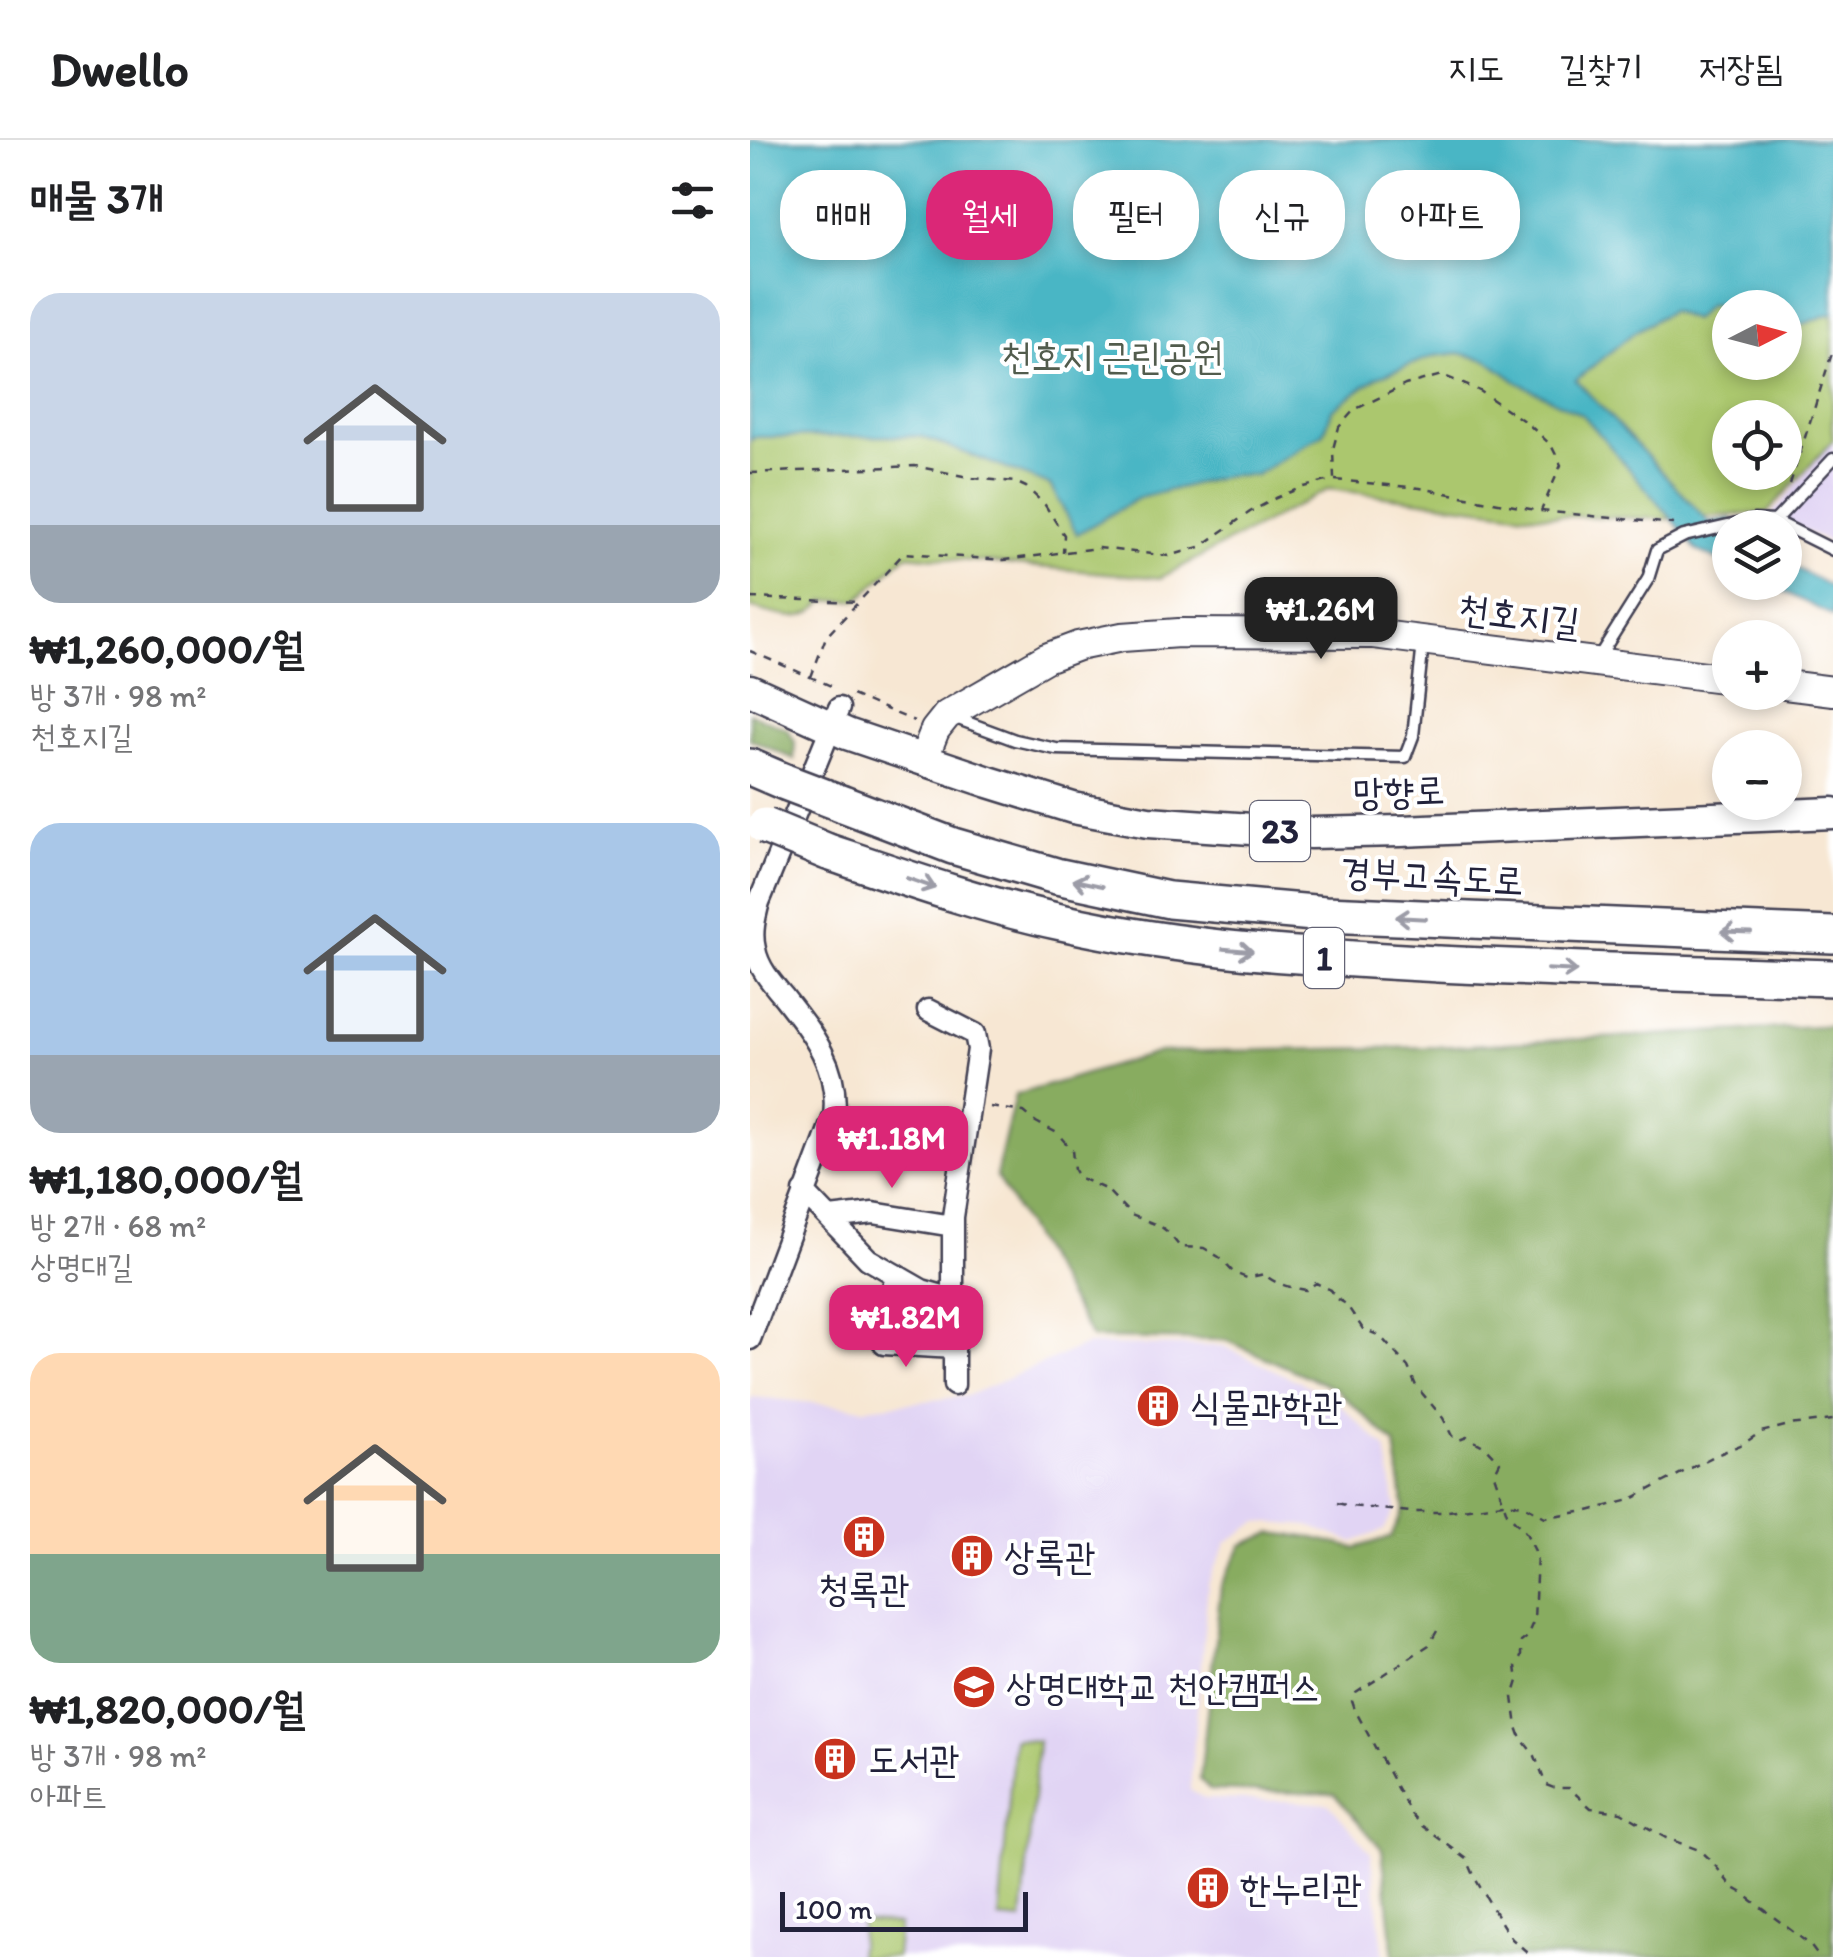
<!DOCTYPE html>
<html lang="ko">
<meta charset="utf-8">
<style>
:root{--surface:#fff;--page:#f6f6f6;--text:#202124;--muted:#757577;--line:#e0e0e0;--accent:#db2777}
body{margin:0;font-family:Itim,"Poor Story",sans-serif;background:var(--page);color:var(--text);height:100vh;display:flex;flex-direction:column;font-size:38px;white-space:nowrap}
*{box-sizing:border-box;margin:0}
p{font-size:32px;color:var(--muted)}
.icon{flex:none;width:55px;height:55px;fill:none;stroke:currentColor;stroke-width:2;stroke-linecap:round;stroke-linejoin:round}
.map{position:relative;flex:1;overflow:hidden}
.side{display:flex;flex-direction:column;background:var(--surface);width:750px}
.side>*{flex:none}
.top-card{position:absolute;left:30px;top:30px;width:902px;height:90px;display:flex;gap:20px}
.needle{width:65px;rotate:84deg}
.controls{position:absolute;left:962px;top:150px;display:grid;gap:20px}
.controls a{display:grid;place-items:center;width:90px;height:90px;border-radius:50%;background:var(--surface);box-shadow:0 5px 15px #0003;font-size:50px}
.scale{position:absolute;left:30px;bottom:25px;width:248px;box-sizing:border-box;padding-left:10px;border:5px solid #22223b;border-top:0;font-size:28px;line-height:35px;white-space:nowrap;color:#22223b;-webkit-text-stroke:8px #fff;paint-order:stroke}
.price{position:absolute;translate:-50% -85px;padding:0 22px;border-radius:20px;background:var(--accent);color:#fff;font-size:32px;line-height:65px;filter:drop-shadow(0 2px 5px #0008)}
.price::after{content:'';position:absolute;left:50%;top:60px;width:30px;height:22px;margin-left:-15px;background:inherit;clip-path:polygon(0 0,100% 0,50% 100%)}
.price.on{background:#222;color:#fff}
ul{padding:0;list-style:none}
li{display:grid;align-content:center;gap:20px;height:530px;padding:0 30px}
li span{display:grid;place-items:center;height:310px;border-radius:30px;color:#555}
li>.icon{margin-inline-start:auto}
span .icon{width:180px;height:180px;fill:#fffc;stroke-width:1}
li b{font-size:42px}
h2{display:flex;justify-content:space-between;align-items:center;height:120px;padding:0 30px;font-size:42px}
.pill{padding:0 35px;border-radius:40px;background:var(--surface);box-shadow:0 5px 15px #0003;font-size:35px;line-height:90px}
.pill.on{background:var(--accent);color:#fff}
header{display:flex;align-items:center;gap:60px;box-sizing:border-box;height:140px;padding:0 50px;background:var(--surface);border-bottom:2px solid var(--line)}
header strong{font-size:48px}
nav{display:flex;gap:55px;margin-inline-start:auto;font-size:35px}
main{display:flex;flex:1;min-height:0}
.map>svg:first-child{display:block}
.built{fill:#e1d4f4}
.green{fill:#abc76e;stroke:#667454;stroke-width:2.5;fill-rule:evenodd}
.forest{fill:#88ac61;stroke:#55674e;stroke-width:2.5}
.water{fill:#49b6c5;stroke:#366c80;stroke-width:2.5}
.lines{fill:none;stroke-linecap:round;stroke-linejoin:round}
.lane-casing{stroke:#424052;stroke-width:15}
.street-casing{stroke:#424052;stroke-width:25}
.secondary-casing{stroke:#424052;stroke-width:32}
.primary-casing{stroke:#424052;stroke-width:35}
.highway-casing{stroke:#424052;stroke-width:40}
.path{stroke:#424052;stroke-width:2.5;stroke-dasharray:8 8;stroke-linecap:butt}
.lane{stroke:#fff;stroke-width:10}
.street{stroke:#fff;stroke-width:20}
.secondary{stroke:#fff;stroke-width:28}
.primary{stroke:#fff;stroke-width:30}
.highway{stroke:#fff;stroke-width:35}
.highway-bridge-casing{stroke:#424052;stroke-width:40;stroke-linecap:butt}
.highway-bridge{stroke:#fff;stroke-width:35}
.oneway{stroke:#9c9ca7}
.labels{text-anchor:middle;stroke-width:8;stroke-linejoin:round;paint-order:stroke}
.shield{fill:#fff;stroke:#646476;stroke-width:2.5}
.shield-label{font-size:35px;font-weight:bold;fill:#22223b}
.park-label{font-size:38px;fill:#525c4d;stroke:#fff}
.street-label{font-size:38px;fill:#22223b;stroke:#fff}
.poi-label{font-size:38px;fill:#22223b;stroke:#fff;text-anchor:start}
</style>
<header>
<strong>Dwello</strong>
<nav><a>지도</a><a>길찾기</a><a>저장됨</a></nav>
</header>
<main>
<section class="side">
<h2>매물 3개<svg class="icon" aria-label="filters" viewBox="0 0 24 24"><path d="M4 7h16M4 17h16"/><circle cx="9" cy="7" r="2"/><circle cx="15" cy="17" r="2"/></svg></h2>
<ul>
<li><span style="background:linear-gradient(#c9d6e8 75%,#9aa5b1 0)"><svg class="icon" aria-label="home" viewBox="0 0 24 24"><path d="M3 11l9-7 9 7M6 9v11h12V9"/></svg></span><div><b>₩1,260,000/월</b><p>방 3개 · 98 m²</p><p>천호지길</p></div></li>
<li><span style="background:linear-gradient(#a9c7e8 75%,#9aa5b1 0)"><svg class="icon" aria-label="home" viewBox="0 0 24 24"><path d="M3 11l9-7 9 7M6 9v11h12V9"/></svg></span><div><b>₩1,180,000/월</b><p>방 2개 · 68 m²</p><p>상명대길</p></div></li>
<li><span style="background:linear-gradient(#ffd9b3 65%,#7fa58c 0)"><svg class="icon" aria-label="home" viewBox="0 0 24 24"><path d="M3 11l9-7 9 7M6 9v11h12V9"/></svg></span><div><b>₩1,820,000/월</b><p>방 3개 · 98 m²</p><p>아파트</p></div></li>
</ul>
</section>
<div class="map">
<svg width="1083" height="1817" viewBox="0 0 1083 1817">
<rect width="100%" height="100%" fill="#fff"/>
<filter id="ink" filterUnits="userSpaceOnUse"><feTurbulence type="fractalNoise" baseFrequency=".01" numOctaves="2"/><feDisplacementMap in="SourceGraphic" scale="20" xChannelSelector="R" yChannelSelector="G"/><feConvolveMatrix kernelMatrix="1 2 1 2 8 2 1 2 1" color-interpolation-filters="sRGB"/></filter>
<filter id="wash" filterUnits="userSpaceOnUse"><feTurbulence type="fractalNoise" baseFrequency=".0048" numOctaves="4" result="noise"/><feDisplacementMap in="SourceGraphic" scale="40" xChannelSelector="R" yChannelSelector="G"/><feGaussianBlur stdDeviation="2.25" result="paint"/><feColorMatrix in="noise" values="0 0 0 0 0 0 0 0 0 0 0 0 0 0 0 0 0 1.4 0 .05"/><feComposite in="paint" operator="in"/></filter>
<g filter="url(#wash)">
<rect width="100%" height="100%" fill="#f7e7d3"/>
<path class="built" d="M1083,301V404L1021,375Z
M336,1205L473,1206L582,1257L636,1309L646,1368L634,1390L603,1402L559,1386L508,1382L477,1402L458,1444L440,1650L455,1659L535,1661L579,1664L621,1713L634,1817H0V1262L2,1257L116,1268L217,1256Z"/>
<path class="green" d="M0,0H1083V300L1017,373L916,379L784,375L579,349L410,438L156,415L108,460L74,461C53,487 28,475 0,467ZM980,168H1035V222H980ZM980,278H1035V332H980Z
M264,1599L288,1601L272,1781L249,1779Z
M111,1781L149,1785L146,1817H108Z"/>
<path class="forest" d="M0,573L37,589L45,602L44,619L0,599Z
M1083,885V1817H644L632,1709L584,1654L460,1650L450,1639L471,1446L492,1405L522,1393L564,1398L605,1408L641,1397L654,1369L645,1304L586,1249L476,1200L342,1198L246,1036L265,955L409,912L687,907Z"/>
<path class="water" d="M0,0H1083V173L1046,187L1035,172V168L1032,167L1022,154L991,164L958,165L943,180L920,171L883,193L826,240L959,382L982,379L986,387L980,388V426L946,410L928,386L834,276L767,242L737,220L709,213L684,216L627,237L582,270L574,293L506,335L476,336L389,358L327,394L300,345L170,296L5,297L0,301Z
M1035,422L1083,448V476L1017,443L1035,442Z"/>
</g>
<g filter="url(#ink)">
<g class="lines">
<g class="lane-casing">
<path id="lane" d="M1025,381L1083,319
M847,520L898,439L907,410L934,396L1004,380L1025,381L1083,410
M203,577L265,600L306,609L655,617L663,596L673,503"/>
</g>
<g class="street-casing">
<path id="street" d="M54,1052L118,1119L172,1150L203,1159V1077L228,909L225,894L178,870
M80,1078L123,1073L203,1086
M146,1135L136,1177L134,1204L204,1208L203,1159
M0,1199L84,976C90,927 62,893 33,856C21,842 8,827 5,809C1,793 5,777 9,762L89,568
M204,1208V1245"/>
</g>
<g class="secondary-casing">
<path id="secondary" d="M1035,545L1083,551
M173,620L185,590L197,575L296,518L328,506L372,497L429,493L623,494L980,539"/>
</g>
<g class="primary-casing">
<path id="primary" d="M0,550L97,594L239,642L323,668L398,682L561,693L651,691L1083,673"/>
</g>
<g class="highway-casing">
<path id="highway" d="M0,627L35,642
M93,664L203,706L306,736L419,760L575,774L1083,795
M78,712C155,738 232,765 311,782C434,810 562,817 688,824C820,830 951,834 1083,838"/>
</g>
<path class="path" d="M0,333L165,326L223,338L265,342L276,347L295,365L314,395L313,413
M585,340L670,348L791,371L924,384
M1040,344L1083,210
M0,458L108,462
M0,511L86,548
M61,537L76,497L154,413L254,420L348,408L419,416L450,407L500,372L526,358L550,348L584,339L583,309L589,287L604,270L655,245L692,235L730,251L777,283L801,305L811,325L791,371
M102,555L164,581
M240,967L274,972L286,982L307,993L322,1010L324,1030L328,1037L357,1050L381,1075L410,1086L418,1092L430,1107L454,1108L469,1117L484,1133L497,1138L514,1134C524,1144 542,1148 556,1150L566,1143L581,1150L586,1158L596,1164L613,1189L630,1196L658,1227L666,1246L693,1278L702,1296L709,1300L717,1297L737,1308L750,1322L744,1334L757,1373L776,1393L787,1415L784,1480L776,1498L771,1502V1517L766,1526L768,1541L763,1557L767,1587L771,1598L785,1616L796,1645L804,1648H819L841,1668L871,1672L916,1698L949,1710L964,1724L982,1747L991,1752L1059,1804L1069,1817
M587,1363L601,1366L660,1372H692L753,1363L774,1365L795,1377L838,1371L880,1360L964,1316L993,1304L1011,1292L1039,1285L1083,1280
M687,1491L679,1505L606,1553L602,1561L605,1570L661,1674L671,1685L717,1719L726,1740L752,1784L762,1799L783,1817"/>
<use href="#lane" class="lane"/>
<use href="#street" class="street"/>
<use href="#secondary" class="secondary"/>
<use href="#primary" class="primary"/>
<use href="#highway" class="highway"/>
<g class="highway-bridge-casing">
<path id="highway-bridge" d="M35,642L93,664
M15,686L78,712"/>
</g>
<use href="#highway-bridge" class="highway-bridge"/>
</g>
<defs><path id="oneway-shaft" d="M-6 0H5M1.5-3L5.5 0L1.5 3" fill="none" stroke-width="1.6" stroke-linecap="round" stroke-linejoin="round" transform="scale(2.5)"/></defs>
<g class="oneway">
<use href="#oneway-shaft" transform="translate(171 743) rotate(19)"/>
<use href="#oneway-shaft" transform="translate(338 743) rotate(-168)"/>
<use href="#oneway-shaft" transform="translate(661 778) rotate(-177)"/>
<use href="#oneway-shaft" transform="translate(986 792) rotate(-178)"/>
<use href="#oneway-shaft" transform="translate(488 810) rotate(5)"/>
<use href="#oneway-shaft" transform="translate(812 830) rotate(3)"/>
</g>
</g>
<defs>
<g id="building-disc" transform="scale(2.25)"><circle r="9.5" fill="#c8321e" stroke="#fff"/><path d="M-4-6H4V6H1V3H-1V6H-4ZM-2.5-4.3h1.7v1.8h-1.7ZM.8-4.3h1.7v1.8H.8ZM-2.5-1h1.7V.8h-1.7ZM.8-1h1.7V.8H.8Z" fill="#fff"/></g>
<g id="university-disc" transform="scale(2.25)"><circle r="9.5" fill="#c8321e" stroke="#fff"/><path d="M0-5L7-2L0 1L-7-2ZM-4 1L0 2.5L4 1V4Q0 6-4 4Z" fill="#fff"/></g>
</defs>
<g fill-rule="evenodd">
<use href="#building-disc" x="408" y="1266"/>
<use href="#building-disc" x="114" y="1397"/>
<use href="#building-disc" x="222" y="1416"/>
<use href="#university-disc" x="224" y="1547"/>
<use href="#building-disc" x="85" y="1619"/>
<use href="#building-disc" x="458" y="1748"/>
</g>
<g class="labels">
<g class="shield">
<rect x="500" y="661" width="60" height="60" rx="8"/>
<rect x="554" y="788" width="40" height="60" rx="8"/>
</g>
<g class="shield-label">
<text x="530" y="703">23</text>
<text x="574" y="830">1</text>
</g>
<g class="park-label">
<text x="362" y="229">천호지 근린공원</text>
</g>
<g class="street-label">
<text transform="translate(769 475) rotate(7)" y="13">천호지길</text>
<text transform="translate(649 651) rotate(-2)" y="13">망향로</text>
<text transform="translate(682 736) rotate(3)" y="13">경부고속도로</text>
</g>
<g class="poi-label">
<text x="440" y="1279">식물과학관</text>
<text x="254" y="1429">상록관</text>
<text x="114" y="1461" text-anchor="middle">청록관</text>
<text x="256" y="1560">상명대학교 천안캠퍼스</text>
<text x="118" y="1632">도서관</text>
<text x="490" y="1761">한누리관</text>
</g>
</g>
</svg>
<div class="controls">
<a><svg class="needle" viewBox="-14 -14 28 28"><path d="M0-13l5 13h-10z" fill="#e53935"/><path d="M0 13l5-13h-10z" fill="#757577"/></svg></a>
<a><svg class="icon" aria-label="locate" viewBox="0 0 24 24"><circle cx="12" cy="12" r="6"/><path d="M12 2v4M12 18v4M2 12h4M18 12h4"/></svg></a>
<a><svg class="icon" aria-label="layers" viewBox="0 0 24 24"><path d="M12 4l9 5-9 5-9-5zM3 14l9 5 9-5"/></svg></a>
<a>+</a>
<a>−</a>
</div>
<div class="scale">100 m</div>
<b class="price on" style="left:571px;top:522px">₩1.26M</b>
<b class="price" style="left:142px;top:1051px">₩1.18M</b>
<b class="price" style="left:156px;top:1230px">₩1.82M</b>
<div class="top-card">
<a class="pill">매매</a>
<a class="pill on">월세</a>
<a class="pill">필터</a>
<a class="pill">신규</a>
<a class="pill">아파트</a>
</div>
</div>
</main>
